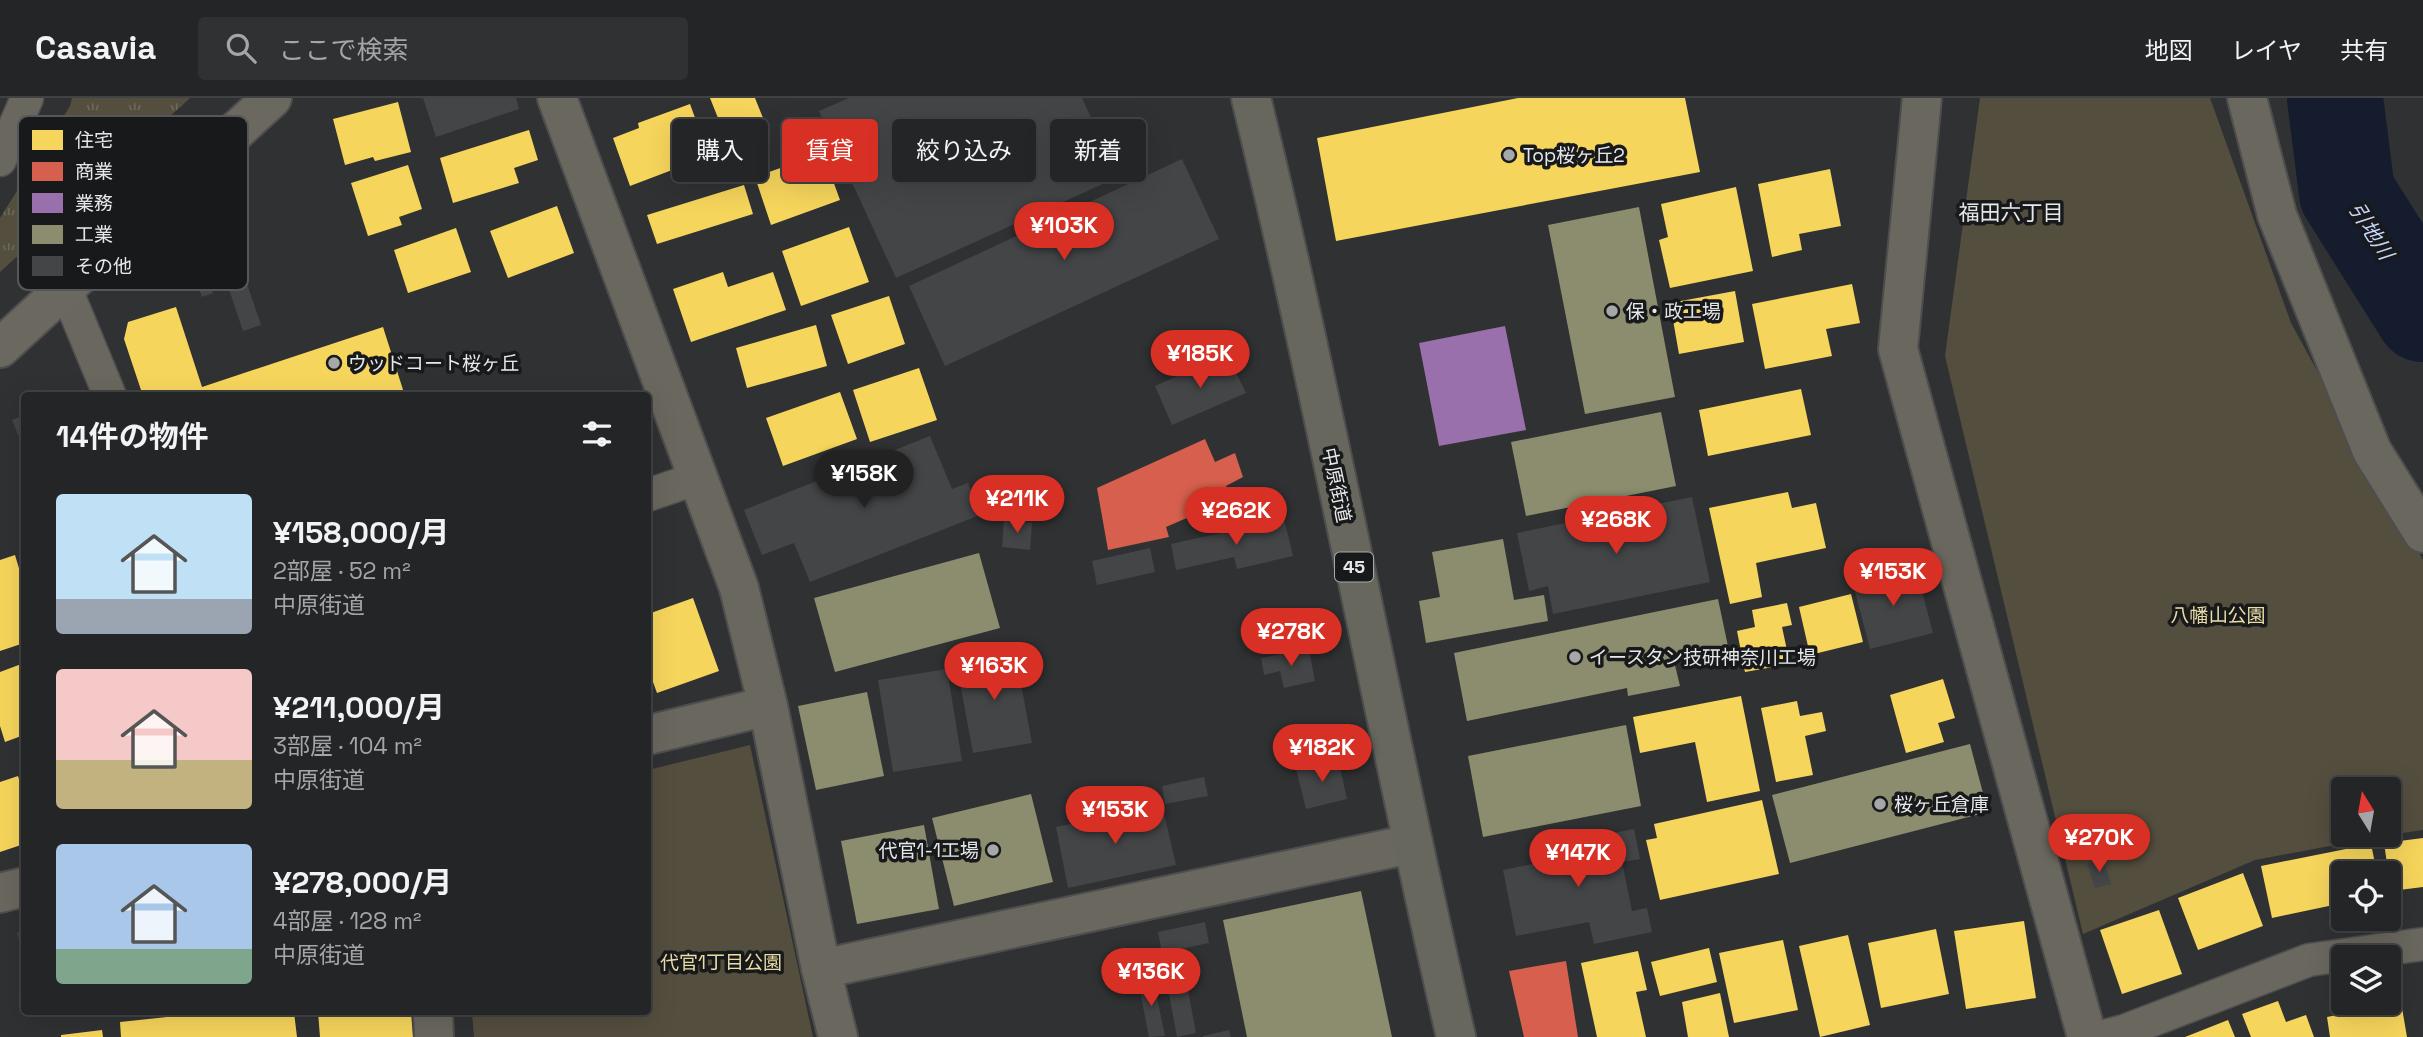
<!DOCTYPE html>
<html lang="ja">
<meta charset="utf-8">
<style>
:root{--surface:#242526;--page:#303132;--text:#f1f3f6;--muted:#a3a5a7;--line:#414243;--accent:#d93025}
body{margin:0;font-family:"Space Grotesk","Noto Sans JP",sans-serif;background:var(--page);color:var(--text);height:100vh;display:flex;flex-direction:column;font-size:26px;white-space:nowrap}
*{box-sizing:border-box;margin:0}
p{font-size:23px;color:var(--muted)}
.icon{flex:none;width:38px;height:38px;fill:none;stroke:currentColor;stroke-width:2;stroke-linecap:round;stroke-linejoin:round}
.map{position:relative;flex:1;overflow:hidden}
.side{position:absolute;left:21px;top:294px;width:630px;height:623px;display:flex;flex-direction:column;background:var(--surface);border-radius:7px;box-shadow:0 7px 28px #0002,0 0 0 2px var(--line)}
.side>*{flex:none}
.guide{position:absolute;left:672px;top:21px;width:665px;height:63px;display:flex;gap:14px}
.needle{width:46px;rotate:349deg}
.tools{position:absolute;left:2331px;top:679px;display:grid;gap:14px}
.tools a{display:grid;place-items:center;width:70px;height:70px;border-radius:7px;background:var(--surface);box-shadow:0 7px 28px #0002,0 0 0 2px var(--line);font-size:35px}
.price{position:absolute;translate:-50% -60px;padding:0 16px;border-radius:24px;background:var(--accent);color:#fff;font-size:23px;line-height:46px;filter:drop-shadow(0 2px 4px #0008)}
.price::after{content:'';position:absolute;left:50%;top:42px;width:21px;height:16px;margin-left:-10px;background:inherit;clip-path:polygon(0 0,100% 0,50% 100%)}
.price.active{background:#222;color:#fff}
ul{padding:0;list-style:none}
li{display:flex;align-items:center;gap:21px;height:175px;padding:0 35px}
li span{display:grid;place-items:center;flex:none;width:196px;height:140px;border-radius:7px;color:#555}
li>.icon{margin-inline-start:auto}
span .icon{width:84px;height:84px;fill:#fffc;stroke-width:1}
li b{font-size:30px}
h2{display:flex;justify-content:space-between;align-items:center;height:84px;padding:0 35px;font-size:30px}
.chip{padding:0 24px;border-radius:7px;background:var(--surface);box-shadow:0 7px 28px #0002,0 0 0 2px var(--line);font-size:24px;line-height:63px}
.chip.active{background:var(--accent);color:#fff}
header{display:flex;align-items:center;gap:42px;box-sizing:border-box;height:98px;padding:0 35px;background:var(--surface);border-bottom:2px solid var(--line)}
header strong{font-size:33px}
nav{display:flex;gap:38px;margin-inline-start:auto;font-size:24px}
.search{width:490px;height:63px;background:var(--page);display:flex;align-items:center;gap:18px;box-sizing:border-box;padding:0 24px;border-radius:7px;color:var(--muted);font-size:26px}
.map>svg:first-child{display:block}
.grass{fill:url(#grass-tufts)}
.green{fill:#534e3e}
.homes{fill:#f6d55c}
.shops{fill:#d6604d}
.offices{fill:#9970ab}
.industry{fill:#8c8c6e}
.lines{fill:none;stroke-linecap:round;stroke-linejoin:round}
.river{stroke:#141c2e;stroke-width:96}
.building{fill:#444547}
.lane-casing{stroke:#4e4e4f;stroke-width:35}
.street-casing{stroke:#4e4e4f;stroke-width:42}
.secondary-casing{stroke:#4e4e4f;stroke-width:42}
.primary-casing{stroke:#4e4e4f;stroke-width:42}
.lane{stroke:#69675e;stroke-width:32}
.street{stroke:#69675e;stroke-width:38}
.secondary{stroke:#6b6860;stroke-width:38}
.primary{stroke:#68675e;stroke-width:38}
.poi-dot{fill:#a6a7a9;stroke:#18191a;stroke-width:2.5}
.labels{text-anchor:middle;stroke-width:7;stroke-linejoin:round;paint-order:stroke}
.shield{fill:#18191a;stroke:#a8a9ab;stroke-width:2}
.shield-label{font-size:18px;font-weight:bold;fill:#e6e7e9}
.poi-label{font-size:19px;fill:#e6e7e9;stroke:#18191a;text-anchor:start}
.street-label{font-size:19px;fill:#e6e7e9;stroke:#18191a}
.park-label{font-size:19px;fill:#e9dca7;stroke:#18191a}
.neighbourhood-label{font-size:21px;fill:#e6e7e9;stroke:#18191a}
.water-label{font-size:21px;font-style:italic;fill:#c4d6fc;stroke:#18191a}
.key{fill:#18191a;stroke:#565758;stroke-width:2}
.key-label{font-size:19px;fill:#e6e7e9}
</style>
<header>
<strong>Casavia</strong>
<div class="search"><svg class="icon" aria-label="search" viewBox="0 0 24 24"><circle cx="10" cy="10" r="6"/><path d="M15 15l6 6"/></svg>ここで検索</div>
<nav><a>地図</a><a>レイヤ</a><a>共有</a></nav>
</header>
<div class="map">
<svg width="2423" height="939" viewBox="0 0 2423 939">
<defs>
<pattern id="grass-tufts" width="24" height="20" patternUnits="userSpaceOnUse" patternTransform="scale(1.75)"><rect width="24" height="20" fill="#534e3e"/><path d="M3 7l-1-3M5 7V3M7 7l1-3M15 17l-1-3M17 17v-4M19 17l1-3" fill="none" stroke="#6c685a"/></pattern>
</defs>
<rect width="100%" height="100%" fill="#303133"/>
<path class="grass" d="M72,0H190L0,174V120L70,8Z"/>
<path class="green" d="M1980,0H2210L2291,225L2379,386L2423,462V732L2389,737V691H2343V737H2388L2255,762L2083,836L1945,258Z
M750,647L813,939H474L472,914H648V672Z"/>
<path class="homes" d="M710,0H755L767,30L728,45Z
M1518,0H1685L1700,74L1336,143L1317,40Z
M398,4L411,54L375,63L373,59L345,67L333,21Z
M690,6L709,58L630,88L613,40L639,30L638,25Z
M529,32L538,62L514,70L519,85L453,105L440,60Z
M823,55L840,102L771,127L755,79Z
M408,67L422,111L399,119L402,127L368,138L351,85Z
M1830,71L1841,128L1799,136L1802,152L1772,159L1758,86Z
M744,87L753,116L657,146L647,117Z
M1736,89L1753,173L1670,190L1659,142L1668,139L1661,106Z
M557,108L574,155L508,180L490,133Z
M849,129L869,184L801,208L782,153Z
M456,130L471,174L408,195L394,152Z
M723,174L728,189L773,174L786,212L691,244L673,191Z
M1852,186L1860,225L1826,231L1832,258L1765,271L1752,206Z
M1735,193L1744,244L1679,256L1670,205Z
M889,198L905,246L848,266L831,217Z
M176,209L202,289L383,229L405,298H143L124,241L128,224Z
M816,227L827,268L747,290L736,250Z
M919,270L937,322L870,344L853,292Z
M1801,291L1811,337L1708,358L1699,312Z
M840,294L857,341L783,368L766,320Z
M1788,394L1792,410L1816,405L1826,450L1756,465L1762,499L1730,506L1709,410Z
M15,457L24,487V545L0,553V462Z
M1851,496L1863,544L1810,557L1799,509Z
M693,500L719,573L657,595L648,570V516Z
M1787,505L1792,527L1782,529L1790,566L1745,574L1737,533L1755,529L1752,512Z
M24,565V637L5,644L0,628V574Z
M1943,581L1955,620L1938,625L1944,644L1906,655L1890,597Z
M1741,598L1760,693L1707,704L1695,644L1640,655L1633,619Z
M1797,603L1800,618L1822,614L1826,633L1805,638L1813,677L1776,684L1761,610Z
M18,678L24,697V746L0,754V684Z
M1762,702L1779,776L1660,802L1646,742L1657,740L1654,726Z
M2423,740V789L2391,793L2384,745Z
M2371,746L2377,775H2343V805L2272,820L2261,768Z
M2243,775L2263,828L2198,852L2178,800Z
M2159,812L2182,876L2122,896L2100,832Z
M2024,823L2036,900L1966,911L1954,833Z
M1936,831L1949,896L1881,910L1868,845Z
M1848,837L1870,927L1820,939L1799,848Z
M1783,842L1798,912L1734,925L1719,855Z
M1709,850L1717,884L1660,898L1651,864Z
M1638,853L1647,892L1636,894L1646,939H1597L1581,865Z
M1720,895L1729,939H1688L1682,904Z
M2278,903L2286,924L2306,917L2314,939H2251L2242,916Z
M2401,904L2407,939H2330L2327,919Z
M214,914H294L297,939H121L120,924Z
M318,914H411L413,939H320Z
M2228,922L2235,939H2185Z
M102,932L103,939H61V937Z"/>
<path class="shops" d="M1205,341L1215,364L1235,355L1243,379L1226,388L1233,400L1166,429L1169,439L1108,452L1097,390Z
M1566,863L1578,939H1524L1509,873Z"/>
<path class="offices" d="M1505,228L1526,332L1439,348L1419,245Z"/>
<path class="industry" d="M1639,109L1675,299L1585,316L1548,127Z
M1661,314L1676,388L1526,418L1511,344Z
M1503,441L1514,502L1544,497L1548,523L1426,545L1419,503L1440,499L1432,454Z
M979,455L1000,530L835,574L814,500Z
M1718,501L1729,553L1674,563L1680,588L1628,598L1627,590L1467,623L1454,555Z
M867,594L884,678L816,692L798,608Z
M1626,627L1641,708L1483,739L1468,658Z
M1970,646L1988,714L1790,765L1772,697Z
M1031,696L1053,784L954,808L932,720Z
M924,727L939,811L857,826L841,743Z
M1361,793L1392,939H1247L1223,822Z"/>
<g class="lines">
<path class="river" d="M2335,0L2347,95L2423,216"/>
</g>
<path class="building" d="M423,0H516L519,11L436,39Z
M849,0H1082L1118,79L896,180L819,13Z
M1182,61L1219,141L945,268L909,188Z
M234,147L261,227L243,233L216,153Z
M200,157L213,195L202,199L188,161Z
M1227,256L1246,295L1172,327L1155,288Z
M24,317V351L12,322Z
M930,338L952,391L968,385L980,417L810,484L794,445L762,457L744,412Z
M1692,399L1710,484L1553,516L1548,488L1529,493L1517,435Z
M1284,421L1293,458L1237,471L1234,459L1176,472L1171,446Z
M1004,422L1032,425L1030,452L1002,449Z
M1150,450L1155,474L1097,487L1092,463Z
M1916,470L1933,535L1870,551L1853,486Z
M1305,511L1311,537L1262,548L1258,532L1277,528L1275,518Z
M1309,551L1315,583L1284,590L1280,573L1264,577L1261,560Z
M1015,553L1032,645L973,655L956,563Z
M947,571L962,663L893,674L878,582Z
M1338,661L1347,701L1306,711L1296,671Z
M1204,679L1208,698L1165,706L1162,688Z
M1162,707L1176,767L1068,790L1056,729Z
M1634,731L1640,761L1622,764L1632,813L1647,810L1652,834L1594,846L1589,824L1516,838L1503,772L1537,765L1533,751Z
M2103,761L2111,786L2095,790L2087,766Z
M1205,824L1209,845L1162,855L1158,834Z
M24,833V859L17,835Z
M1181,855L1196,935L1177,939L1162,859Z
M1153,880L1165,938L1149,939L1138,883Z
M1229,932L1231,939H1203V938Z"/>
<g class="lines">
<g class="lane-casing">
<path id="lane" d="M0,62L27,0
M65,189L110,298
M648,397L698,380
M2101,939L2124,933L2309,862L2423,846"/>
</g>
<g class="street-casing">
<path id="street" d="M557,0L739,490L768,608L821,871L838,939
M1922,0L1898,251L2087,939
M2247,0L2277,117L2372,353L2423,435
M648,637L768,608
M0,795L24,789
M821,871L1411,746
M433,914L434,939"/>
</g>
<g class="secondary-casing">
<path id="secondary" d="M0,250L272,0"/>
</g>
<g class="primary-casing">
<path id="primary" d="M1251,0C1327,311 1384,627 1456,939"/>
</g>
<use href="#lane" class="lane"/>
<use href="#street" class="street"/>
<use href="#secondary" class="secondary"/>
<use href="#primary" class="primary"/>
</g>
<g class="poi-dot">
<circle cx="1509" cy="57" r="7"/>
<circle cx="1612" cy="213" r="7"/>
<circle cx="334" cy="265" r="7"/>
<circle cx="1575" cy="559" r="7"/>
<circle cx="1880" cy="706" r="7"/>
<circle cx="993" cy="752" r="7"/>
</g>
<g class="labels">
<rect class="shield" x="1335" y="454.5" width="38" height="29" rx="5"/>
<g class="shield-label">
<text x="1354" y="475">45</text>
</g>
<g class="poi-label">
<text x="1523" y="64">Top桜ヶ丘2</text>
<text x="1626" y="220">保・政工場</text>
<text x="348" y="272">ウッドコート桜ヶ丘</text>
<text x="1589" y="566">イースタン技研神奈川工場</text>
<text x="1894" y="713">桜ヶ丘倉庫</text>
<text x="979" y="759" text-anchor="end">代官1-1工場</text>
</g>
<g class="street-label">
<text transform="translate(1337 387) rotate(78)" y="7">中原街道</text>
</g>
<g class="park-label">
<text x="2218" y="524">八幡山公園</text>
<text x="721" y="871">代官1丁目公園</text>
</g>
<g class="neighbourhood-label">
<text x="2011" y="122">福田六丁目</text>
</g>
<g class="water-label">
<text transform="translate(2371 133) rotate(58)" y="7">引地川</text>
</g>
</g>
<rect x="18" y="18" width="230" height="174" rx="10" class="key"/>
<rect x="32" y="32" width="31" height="20" fill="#f6d55c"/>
<rect x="32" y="64" width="31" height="19" fill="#d6604d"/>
<rect x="32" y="95" width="31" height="20" fill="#9970ab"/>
<rect x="32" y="127" width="31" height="19" fill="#8c8c6e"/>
<rect x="32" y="158" width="31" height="20" fill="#444547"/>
<g class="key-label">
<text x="75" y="49">住宅</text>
<text x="75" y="80">商業</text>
<text x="75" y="112">業務</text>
<text x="75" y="143">工業</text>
<text x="75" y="175">その他</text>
</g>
</svg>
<div class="tools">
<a><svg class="needle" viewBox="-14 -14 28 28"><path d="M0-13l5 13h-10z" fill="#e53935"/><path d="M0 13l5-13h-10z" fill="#a3a5a7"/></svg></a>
<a><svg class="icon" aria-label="locate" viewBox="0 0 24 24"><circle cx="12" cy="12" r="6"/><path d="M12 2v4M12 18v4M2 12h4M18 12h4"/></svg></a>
<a><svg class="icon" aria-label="layers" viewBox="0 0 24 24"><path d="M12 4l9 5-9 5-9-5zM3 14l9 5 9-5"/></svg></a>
</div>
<b class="price" style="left:1064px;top:164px">¥103K</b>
<b class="price" style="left:1200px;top:292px">¥185K</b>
<b class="price active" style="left:864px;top:412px">¥158K</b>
<b class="price" style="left:1017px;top:437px">¥211K</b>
<b class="price" style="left:1236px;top:449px">¥262K</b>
<b class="price" style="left:1616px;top:458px">¥268K</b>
<b class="price" style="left:1893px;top:510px">¥153K</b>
<b class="price" style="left:1291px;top:570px">¥278K</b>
<b class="price" style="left:994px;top:604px">¥163K</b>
<b class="price" style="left:1322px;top:686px">¥182K</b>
<b class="price" style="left:1115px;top:748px">¥153K</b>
<b class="price" style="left:2099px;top:776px">¥270K</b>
<b class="price" style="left:1578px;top:791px">¥147K</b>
<b class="price" style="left:1151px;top:910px">¥136K</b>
<div class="guide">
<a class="chip">購入</a>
<a class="chip active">賃貸</a>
<a class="chip">絞り込み</a>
<a class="chip">新着</a>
</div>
<section class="side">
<h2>14件の物件<svg class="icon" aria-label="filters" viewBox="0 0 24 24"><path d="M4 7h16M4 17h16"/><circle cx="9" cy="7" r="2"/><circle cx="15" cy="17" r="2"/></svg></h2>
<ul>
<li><span style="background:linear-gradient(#bfe0f5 75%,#9aa5b1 0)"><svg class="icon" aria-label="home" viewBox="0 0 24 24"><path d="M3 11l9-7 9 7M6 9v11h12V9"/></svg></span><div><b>¥158,000/月</b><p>2部屋 · 52 m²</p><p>中原街道</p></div></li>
<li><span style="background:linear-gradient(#f6c9c9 65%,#c2b280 0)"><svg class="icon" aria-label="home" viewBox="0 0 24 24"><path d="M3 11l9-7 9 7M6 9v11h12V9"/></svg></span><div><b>¥211,000/月</b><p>3部屋 · 104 m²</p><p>中原街道</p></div></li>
<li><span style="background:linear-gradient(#a9c7e8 75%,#7fa58c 0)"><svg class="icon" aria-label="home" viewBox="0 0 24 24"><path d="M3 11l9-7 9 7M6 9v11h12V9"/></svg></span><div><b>¥278,000/月</b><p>4部屋 · 128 m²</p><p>中原街道</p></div></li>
</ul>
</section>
</div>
